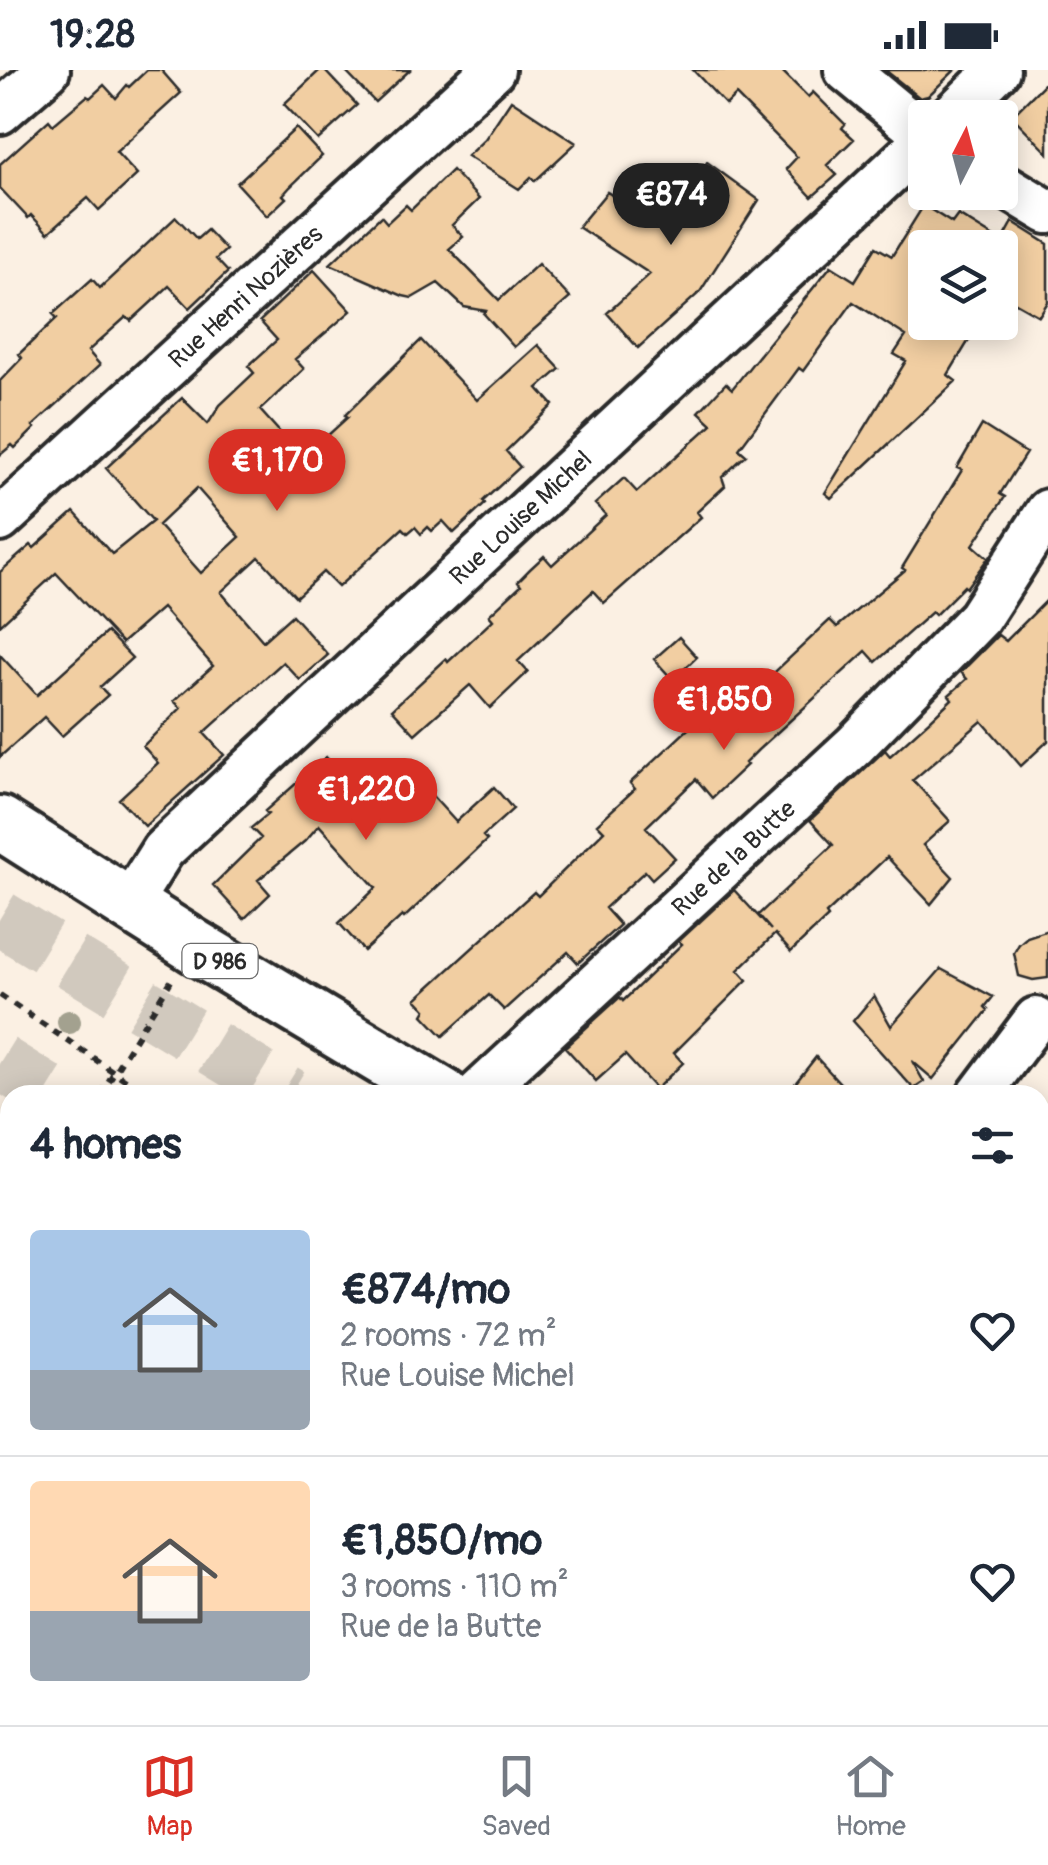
<!DOCTYPE html>
<meta charset="utf-8">
<style>
:root{--surface:#fff;--page:#f6f6f7;--text:#1f2937;--muted:#747a83;--line:#e0e1e3;--accent:#d93025}
body{margin:0;font-family:Pangolin,sans-serif;background:var(--page);color:var(--text);height:100vh;display:flex;flex-direction:column;font-size:38px;white-space:nowrap}
*{box-sizing:border-box;margin:0}
p{font-size:32px;color:var(--muted)}
.icon{flex:none;width:55px;height:55px;fill:none;stroke:currentColor;stroke-width:2;stroke-linecap:round;stroke-linejoin:round}
.map{position:relative;flex:1;overflow:hidden}
.drawer{position:absolute;left:0px;top:1015px;width:1050px;height:640px;display:flex;flex-direction:column;background:var(--surface);border-radius:30px 30px 0 0;box-shadow:0 5px 25px #0003}
.drawer>*{flex:none}
.needle{width:65px;rotate:6deg}
.controls{position:absolute;left:908px;top:30px;display:grid;gap:20px}
.controls a{display:grid;place-items:center;width:110px;height:110px;border-radius:10px;background:var(--surface);box-shadow:0 5px 25px #0003;font-size:50px}
.price{position:absolute;translate:-50% -85px;padding:0 22px;border-radius:35px;background:var(--accent);color:#fff;font-size:32px;line-height:65px;filter:drop-shadow(0 2px 5px #0008)}
.price::after{content:'';position:absolute;left:50%;top:60px;width:30px;height:22px;margin-left:-15px;background:inherit;clip-path:polygon(0 0,100% 0,50% 100%)}
.price.selected{background:#222;color:#fff}
ul{padding:0;list-style:none}
li{display:flex;align-items:center;gap:30px;height:250px;padding:0 30px}
li+li{border-top:2px solid var(--line)}
li span{display:grid;place-items:center;flex:none;width:280px;height:200px;border-radius:10px;color:#555}
li>.icon{margin-inline-start:auto}
span .icon{width:120px;height:120px;fill:#fffc;stroke-width:1}
li b{font-size:42px}
h2{display:flex;justify-content:space-between;align-items:center;height:120px;padding:0 30px;font-size:42px}
.status{display:flex;justify-content:space-between;align-items:center;height:70px;padding:0 50px;background:var(--surface);direction:ltr}
.status svg{height:28px;fill:currentColor}
.menu{display:flex;justify-content:space-around;align-items:center;height:140px;border-top:2px solid var(--line);background:var(--surface);font-size:28px;color:var(--muted)}
.menu a{display:grid;justify-items:center;gap:5px}
.menu .selected{color:var(--accent)}
.map>svg:first-child{display:block}
.building{fill:#f1cea2;stroke:#2b2b2b;stroke-width:2.5;fill-rule:evenodd}
.lines{fill:none;stroke-linecap:round;stroke-linejoin:round}
.highway-tunnel{stroke:#d1c9be;stroke-width:55;stroke-dasharray:55 28;stroke-linecap:butt}
.minor-casing{stroke:#2b2b2b;stroke-width:50}
.major-casing{stroke:#2b2b2b;stroke-width:60}
.highway-casing{stroke:#2b2b2b;stroke-width:62}
.path{stroke:#2b2b2b;stroke-width:6;stroke-dasharray:8 8;stroke-linecap:butt}
.minor{stroke:#fff;stroke-width:42}
.major{stroke:#fff;stroke-width:52}
.highway{stroke:#fff;stroke-width:55}
.tree{fill:#a3a18f}
.labels{text-anchor:middle;stroke-width:10;stroke-linejoin:round;paint-order:stroke}
.shield{fill:#fff;stroke:#6b6b6b;stroke-width:2.5}
.shield-label{font-size:22px;font-weight:bold;fill:#2b2b2b}
.street-label{font-size:25px;fill:#2b2b2b;stroke:#fff}
</style>
<div class="status"><b>19:28</b><svg viewBox="0 0 49 12"><path d="M0 12V9h3v3zM5 12V6h3v6zM10 12V3h3v9zM15 12V0h3v12zM26 1h20v11H26zM47 4h2v5h-2z"/></svg></div>
<div class="map">
<svg width="1048" height="1655" viewBox="0 0 1048 1655">
<rect width="100%" height="100%" fill="#fbf0e3"/>
<filter id="ink" filterUnits="userSpaceOnUse"><feTurbulence type="fractalNoise" baseFrequency=".01" numOctaves="2"/><feDisplacementMap in="SourceGraphic" scale="20" xChannelSelector="R" yChannelSelector="G"/><feConvolveMatrix kernelMatrix="1 2 1 2 8 2 1 2 1" color-interpolation-filters="sRGB"/></filter>
<g filter="url(#ink)">
<path class="building" d="M147,0H161L181,23L116,82L137,105L99,140L88,128L48,163L31,145L28,148L0,118V94L49,50L53,55L87,26L90,28L104,15L116,28L127,15L129,17Z
M320,0H324L357,35L318,70L284,34Z
M344,0H410L375,32Z
M693,0H781L808,27L813,22L845,54L842,58L854,69L827,95L837,105L812,127L786,99L797,87L736,25L726,35Z
M885,0H955L928,26L920,28Z
M1048,10V83L1012,46Z
M511,30L576,73L535,111L531,107L519,119L467,86L485,69Z
M296,58L322,86L290,117L283,125L286,128L267,146L237,113Z
M707,92L759,130L700,222L638,278L607,243L650,204L578,157L607,122L665,159Z
M452,100L479,129L452,155L463,167L449,179L499,230L538,194L570,228L514,277L484,244L486,241L464,237L438,213L412,228L403,226L330,194L381,146L387,153L406,135L411,140Z
M925,133V136L952,153L958,145L1002,172L1013,152L1048,174V232L1039,246L1000,224V178H925V252H980L948,305L956,311L831,428L825,423L906,291L894,284L906,266L853,232L803,301L799,298L739,379L746,385L722,407L725,416L697,442L701,447L604,533L593,521L518,591L528,602L490,638L470,615L415,664L392,639L446,589L448,592L493,550L489,545L521,515L518,511L530,499L544,486L552,495L606,445L595,434L624,408L637,422L712,354L699,342L726,313L732,319L831,196L855,211L876,177L892,186Z
M176,147L197,169L207,160L226,180L216,189L228,202L190,238L169,216L131,251L126,247L88,281L100,295L33,356L35,358L15,378L12,375L0,385V311L22,288L19,284L57,248L53,244L92,209L100,218Z
M314,200L351,241L295,289L304,299L260,340L303,388L348,347L345,345L421,270L477,330L538,275L560,299L538,318L553,335L506,381L520,397L483,431L485,434L454,463L443,451L432,461L428,457L421,464L415,457L408,463L403,458L338,517L323,502L296,527L259,487L221,522L263,571L292,545L328,585L300,610L283,592L204,663L224,685L145,756L119,729L158,693L143,676L181,638L174,631L213,596L162,538L122,573L56,503L0,555V502L31,475L34,478L74,442L112,484L153,451L106,398L182,328L208,354L220,335L254,303L248,296L277,270L260,251ZM197,418L240,467L201,503L158,455Z
M982,355L1026,383L1000,424L1005,427L973,475L988,488L966,518L964,516L935,545L932,542L876,592L866,581L758,680L745,693L747,695L712,728L696,709L646,757L675,788L652,809L645,801L605,838L620,855L578,893L568,882L504,940L489,925L443,966L423,945L426,940L416,929L534,822L538,826L604,761L597,754L635,719L630,713L714,635L725,647H727L830,550L837,557L905,500L902,498L962,400L957,398Z
M1048,529V671L1021,696L982,651L913,710L950,751L923,775L953,807L931,834L887,787L826,844L828,847L791,882L775,864L738,900L747,910L674,983L683,993L656,1019L625,985L596,1011L565,977L620,927L623,931L682,874L679,871L734,820L771,860L758,845L833,775L810,750L885,680L890,686L929,651L952,629L949,625L967,609L961,602L998,565L1006,571Z
M107,562L132,588L100,617L108,625L62,666L44,647L0,687V585L37,625Z
M679,567L697,587L673,610L654,589Z
M326,687L367,732L406,697L456,752L494,717L513,739L483,766L487,770L404,848L402,846L364,881L339,853L376,818L319,755L305,771L258,810L270,824L244,849L213,815L261,768L251,758L268,744L265,741Z
M1048,860V908L1033,910L1019,906L1014,883L1019,874L1027,867Z
M941,899L993,927L985,937L988,940L933,1009L912,991L924,1012L914,1019L853,951L874,926L891,956Z
M816,987L851,1025H786Z"/>
<g class="lines">
<path class="highway-tunnel" d="M0,848L290,1025
M0,992L53,1025
M1040,1475L1048,1480
M1040,1601L1048,1605"/>
<g class="minor-casing">
<g id="minor">
<path d="M846,0L925,65"/>
<path d="M0,42L48,0"/>
<path d="M949,48L998,0"/>
<path d="M1000,113L1048,142"/>
<path id="s1" d="M0,450L493,0"/>
<path id="s2" d="M129,834L163,780L925,70"/>
<path id="s3" d="M476,1025L855,675L979,548L1048,441"/>
<path d="M979,1025L1036,949"/>
<path d="M1040,1096L1048,1101"/>
<path d="M46,1655L50,1645"/>
<path d="M453,1655L457,1645"/>
</g>
</g>
<g class="major-casing">
<path id="major" d="M0,753L194,876L443,1025
M0,1098L10,1105
M1040,1308L1048,1311
M909,1645L930,1655"/>
</g>
<g class="highway-casing">
<path id="highway" d="M1040,1416L1048,1421
M991,1645L1006,1655"/>
</g>
<path class="path" d="M0,925L148,1025
M100,1025L171,911
M1040,1558L1048,1564"/>
<use href="#minor" class="minor"/>
<use href="#major" class="major"/>
<use href="#highway" class="highway"/>
</g>
<circle class="tree" cx="69" cy="952" r="12"/>
</g>
<g class="labels">
<rect class="shield" x="182.5" y="874" width="75" height="34" rx="8"/>
<g class="shield-label">
<text x="220" y="899">D 986</text>
</g>
<g class="street-label">
<text dy="9" stroke="none"><textPath href="#s1" startOffset="332">Rue Henri Nozières</textPath></text>
<text dy="9" stroke="none"><textPath href="#s2" startOffset="552">Rue Louise Michel</textPath></text>
<text dy="9" stroke="none"><textPath href="#s3" startOffset="350">Rue de la Butte</textPath></text>
</g>
</g>
</svg>
<div class="controls">
<a><svg class="needle" viewBox="-14 -14 28 28"><path d="M0-13l5 13h-10z" fill="#e53935"/><path d="M0 13l5-13h-10z" fill="#747a83"/></svg></a>
<a><svg class="icon" aria-label="layers" viewBox="0 0 24 24"><path d="M12 4l9 5-9 5-9-5zM3 14l9 5 9-5"/></svg></a>
</div>
<b class="price selected" style="left:671px;top:178px">€874</b>
<b class="price" style="left:277px;top:444px">€1,170</b>
<b class="price" style="left:724px;top:683px">€1,850</b>
<b class="price" style="left:366px;top:773px">€1,220</b>
<section class="drawer">
<h2>4 homes<svg class="icon" aria-label="filters" viewBox="0 0 24 24"><path d="M4 7h16M4 17h16"/><circle cx="9" cy="7" r="2"/><circle cx="15" cy="17" r="2"/></svg></h2>
<ul>
<li><span style="background:linear-gradient(#a9c7e8 70%,#9aa5b1 0)"><svg class="icon" aria-label="home" viewBox="0 0 24 24"><path d="M3 11l9-7 9 7M6 9v11h12V9"/></svg></span><div><b>€874/mo</b><p>2 rooms · 72 m²</p><p>Rue Louise Michel</p></div><svg class="icon" aria-label="heart" viewBox="0 0 24 24"><path d="M12 20l-8-8c-3-5 5-10 8-4 3-6 11-1 8 4z"/></svg></li>
<li><span style="background:linear-gradient(#ffd9b3 65%,#9aa5b1 0)"><svg class="icon" aria-label="home" viewBox="0 0 24 24"><path d="M3 11l9-7 9 7M6 9v11h12V9"/></svg></span><div><b>€1,850/mo</b><p>3 rooms · 110 m²</p><p>Rue de la Butte</p></div><svg class="icon" aria-label="heart" viewBox="0 0 24 24"><path d="M12 20l-8-8c-3-5 5-10 8-4 3-6 11-1 8 4z"/></svg></li>
</ul>
</section>
</div>
<nav class="menu">
<a class="selected"><svg class="icon" aria-label="map" viewBox="0 0 24 24"><path d="M3 6l6-2 6 2 6-2v14l-6 2-6-2-6 2zM9 4v14M15 6v14"/></svg>Map</a>
<a><svg class="icon" aria-label="saved" viewBox="0 0 24 24"><path d="M7 4h10v16l-5-4-5 4z"/></svg>Saved</a>
<a><svg class="icon" aria-label="home" viewBox="0 0 24 24"><path d="M3 11l9-7 9 7M6 9v11h12V9"/></svg>Home</a>
</nav>
